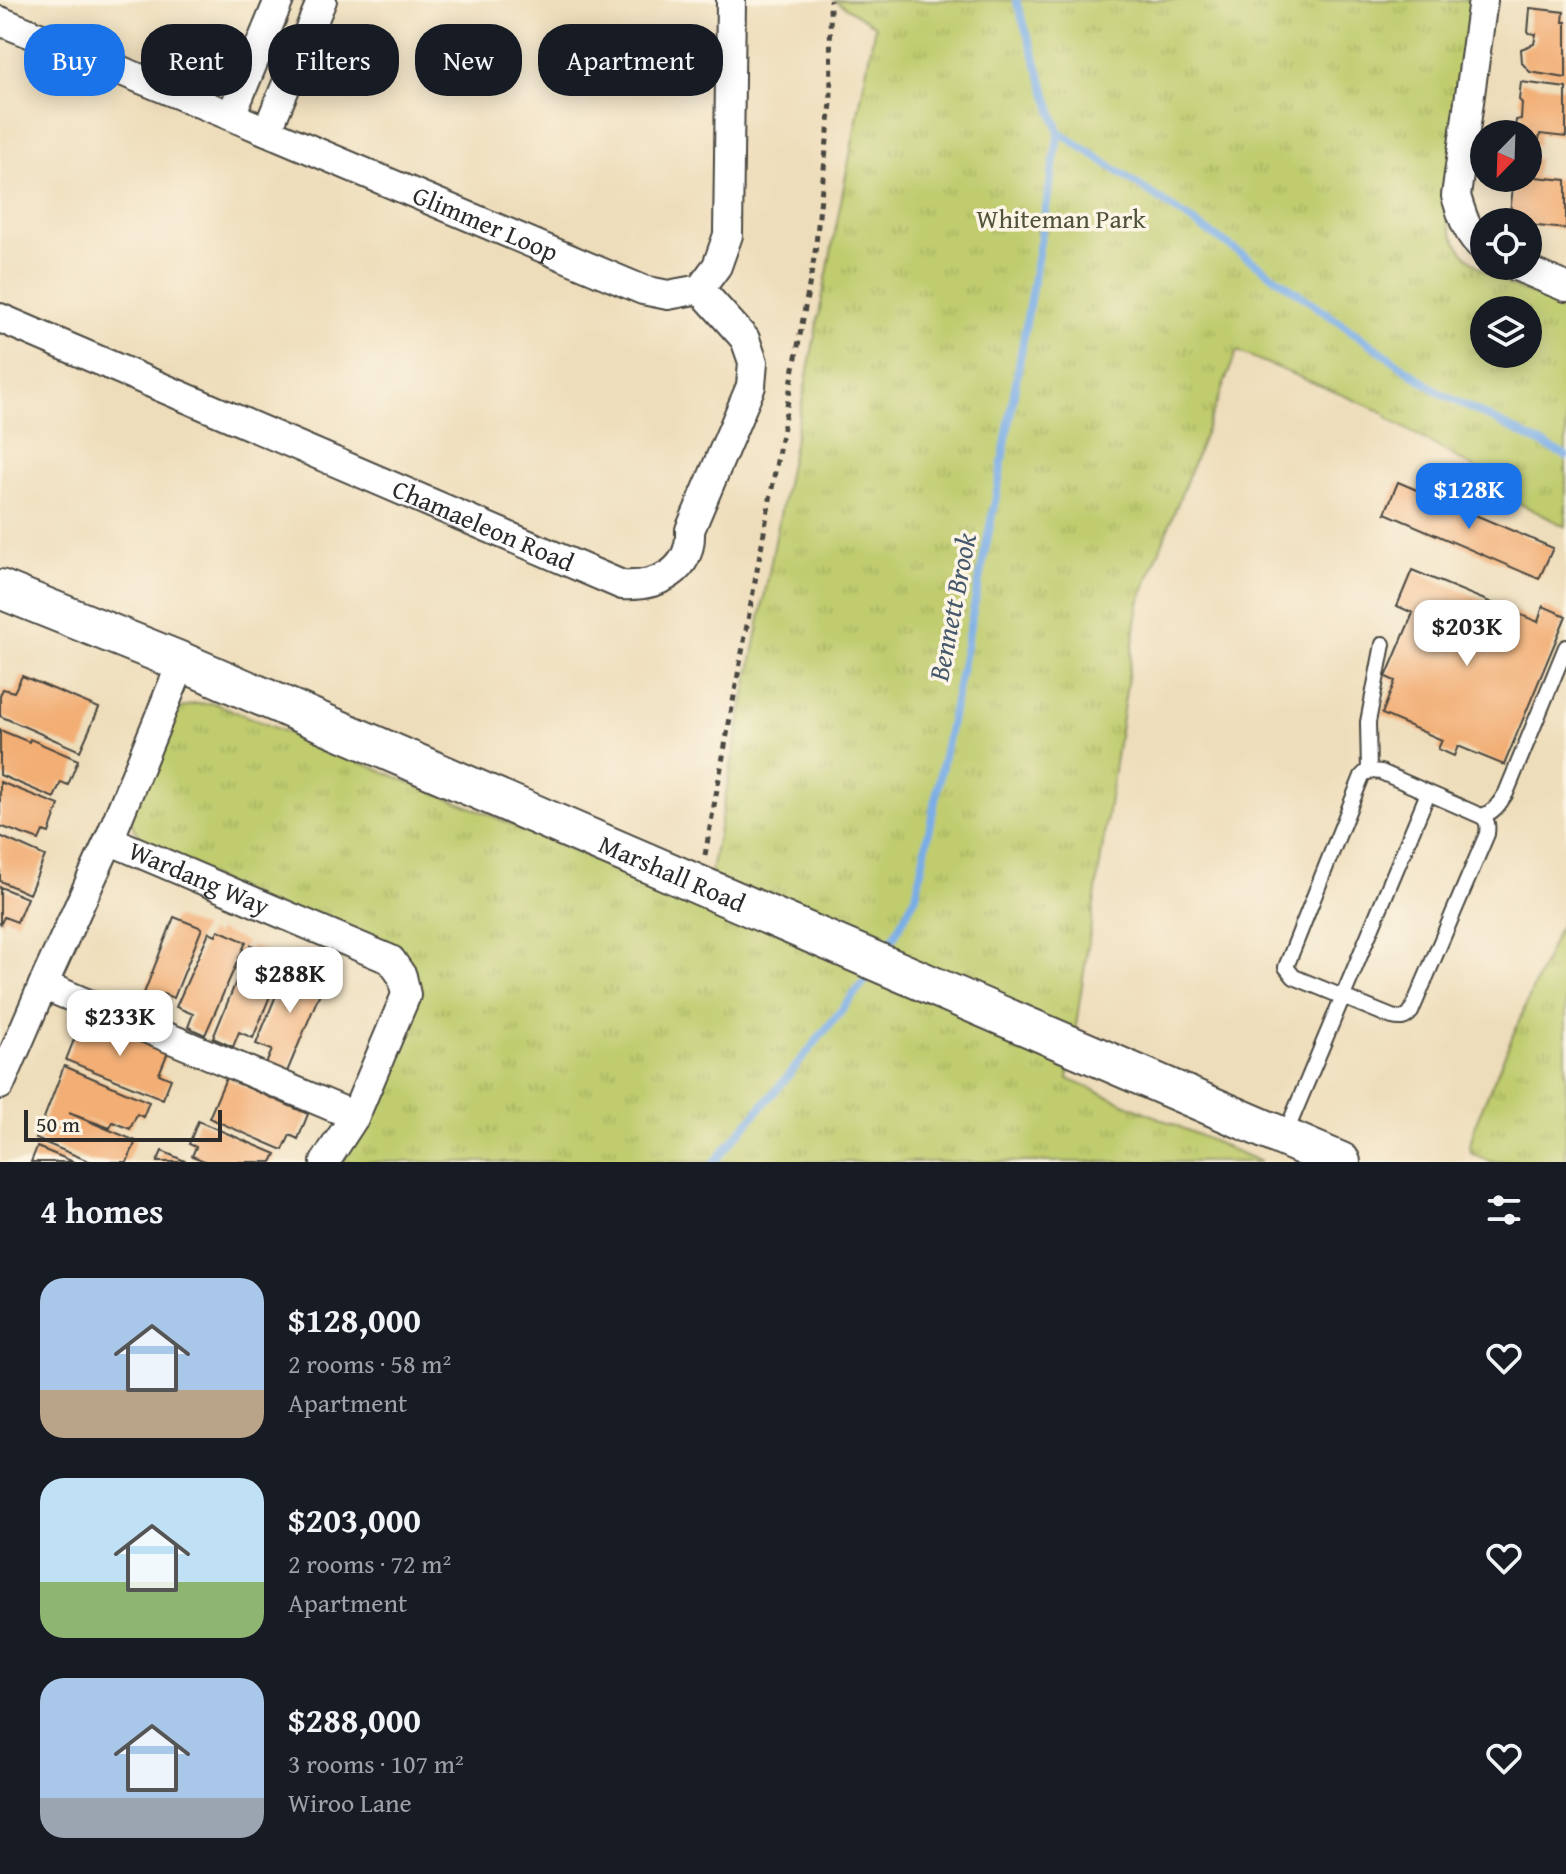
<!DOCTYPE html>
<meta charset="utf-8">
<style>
:root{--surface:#171b24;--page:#20242c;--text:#f1f3f6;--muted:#9ea1a6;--accent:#1a73e8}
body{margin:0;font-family:"Gentium Book Plus",serif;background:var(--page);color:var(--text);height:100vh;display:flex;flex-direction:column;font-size:30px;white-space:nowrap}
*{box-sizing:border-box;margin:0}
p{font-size:26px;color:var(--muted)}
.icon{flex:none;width:44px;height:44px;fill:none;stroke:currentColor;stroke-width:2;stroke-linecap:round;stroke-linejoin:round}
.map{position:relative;height:1162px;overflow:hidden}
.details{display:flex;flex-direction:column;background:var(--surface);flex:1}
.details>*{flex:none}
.top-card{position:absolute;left:24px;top:24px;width:800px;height:72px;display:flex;gap:16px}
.needle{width:52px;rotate:203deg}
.fabs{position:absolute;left:1470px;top:120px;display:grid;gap:16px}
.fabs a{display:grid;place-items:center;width:72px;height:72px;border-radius:50%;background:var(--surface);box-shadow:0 4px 20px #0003;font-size:40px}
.scale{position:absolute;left:24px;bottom:20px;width:198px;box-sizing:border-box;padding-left:8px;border:4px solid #2b2b2b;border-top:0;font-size:22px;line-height:28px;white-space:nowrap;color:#2b2b2b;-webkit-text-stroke:6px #fcf5e5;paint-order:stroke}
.price{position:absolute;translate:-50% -68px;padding:0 18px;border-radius:16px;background:#fff;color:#222;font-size:26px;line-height:52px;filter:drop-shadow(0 2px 4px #0008)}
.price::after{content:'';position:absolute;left:50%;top:48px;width:24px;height:18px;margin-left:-12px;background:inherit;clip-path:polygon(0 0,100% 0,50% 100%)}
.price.on{background:var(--accent);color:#fff}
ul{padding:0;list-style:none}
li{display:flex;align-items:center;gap:24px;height:200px;padding:0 40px}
li span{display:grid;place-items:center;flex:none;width:224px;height:160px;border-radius:24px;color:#555}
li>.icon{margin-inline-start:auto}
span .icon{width:96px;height:96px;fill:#fffc;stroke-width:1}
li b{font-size:34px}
h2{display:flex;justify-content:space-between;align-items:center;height:96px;padding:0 40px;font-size:34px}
.pill{padding:0 28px;border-radius:32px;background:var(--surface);box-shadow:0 4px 20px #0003;font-size:28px;line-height:72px}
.pill.on{background:var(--accent);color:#fff}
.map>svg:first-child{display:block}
.grass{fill:url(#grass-tufts);stroke:#767c4c;stroke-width:2;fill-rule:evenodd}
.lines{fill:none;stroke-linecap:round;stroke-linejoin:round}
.stream{stroke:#79ade6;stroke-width:8}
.building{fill:#f2ae74}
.lane-casing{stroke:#484640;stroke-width:18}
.street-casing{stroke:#484640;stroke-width:32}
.secondary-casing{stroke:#484640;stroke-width:42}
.path{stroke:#484640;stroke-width:5;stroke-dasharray:6 6;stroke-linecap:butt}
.lane{stroke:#fff;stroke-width:14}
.street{stroke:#fff;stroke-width:28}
.secondary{stroke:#fff;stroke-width:38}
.labels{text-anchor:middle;stroke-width:7;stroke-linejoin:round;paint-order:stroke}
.park-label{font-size:26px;fill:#50533c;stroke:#fcf5e5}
.street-label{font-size:26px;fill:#2b2b2b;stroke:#fcf5e5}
.water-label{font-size:28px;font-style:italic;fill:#46586c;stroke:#fcf5e5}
</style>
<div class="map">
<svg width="1566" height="1162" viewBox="0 0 1566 1162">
<defs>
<pattern id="grass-tufts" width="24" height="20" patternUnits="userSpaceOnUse" patternTransform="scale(2)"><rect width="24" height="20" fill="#c0cc6e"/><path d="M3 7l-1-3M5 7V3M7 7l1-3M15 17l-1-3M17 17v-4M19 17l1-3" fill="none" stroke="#a5af5f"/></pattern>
</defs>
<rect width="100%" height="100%" fill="#fcf5e5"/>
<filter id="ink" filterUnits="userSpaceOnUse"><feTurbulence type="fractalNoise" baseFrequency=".0125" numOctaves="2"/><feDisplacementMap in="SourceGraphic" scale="16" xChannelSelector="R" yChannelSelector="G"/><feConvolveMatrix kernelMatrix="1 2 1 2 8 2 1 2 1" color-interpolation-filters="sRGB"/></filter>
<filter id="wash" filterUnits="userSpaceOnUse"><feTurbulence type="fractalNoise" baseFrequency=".006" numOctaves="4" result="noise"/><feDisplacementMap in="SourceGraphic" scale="32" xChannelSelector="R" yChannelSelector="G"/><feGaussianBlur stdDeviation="1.8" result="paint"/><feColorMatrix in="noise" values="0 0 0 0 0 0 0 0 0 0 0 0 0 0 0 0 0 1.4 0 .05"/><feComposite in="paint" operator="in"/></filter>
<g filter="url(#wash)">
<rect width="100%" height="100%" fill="#eeddba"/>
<path class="grass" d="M834,0H1483L1456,196L1447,220C1449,226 1451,233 1454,238C1476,279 1526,291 1566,308V527L1513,500L1473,467L1394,422L1381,411L1237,351L1139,603L1068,1079L1261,1162H339L402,972L145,844L134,829L128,811L173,710L195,704L214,703L490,815L704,907L875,26ZM1484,310H1528V354H1484Z
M1566,911V1162H1491L1471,1153L1470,1145L1476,1122Z"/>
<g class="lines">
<path class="stream" d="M1059,132L1255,263L1440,393L1566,456
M884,955L916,896L998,486L1059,132L1016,0
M714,1162L789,1075L872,972"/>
</g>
<g id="blocks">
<path class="building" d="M1530,8L1564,12L1563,22H1566V78L1530,72L1522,63L1521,49L1534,44L1536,34L1528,33Z
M1521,82L1566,88V137L1540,134L1538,146L1528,145V134H1514L1516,120L1521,119L1522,103L1519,100Z
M1528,158L1538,159L1536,177L1566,180V229L1528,225V222H1509L1514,178H1528Z
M1398,482L1553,548L1539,579L1385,513Z
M1412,570L1538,622L1543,606L1566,616L1504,765L1458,746L1454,756L1438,749L1442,740L1382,714L1395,681L1386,677L1413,613L1397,606Z
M22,676L99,708L80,751L0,716V695L3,689L14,692Z
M0,730L29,742L30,739L78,760L68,785L61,782L54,798L0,775Z
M0,782L59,805L49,833L43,831L39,840L0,826Z
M0,836L45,856L29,894L0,881Z
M0,887L27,898L17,922L4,917L0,925Z
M174,917L202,928L174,998L163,994L154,1017L137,1011Z
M218,930L246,942L205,1035L188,1027L193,1014L176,1007L209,932L216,935Z
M251,945L285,959L253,1038L239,1032L233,1047L213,1038Z
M298,964L327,976L287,1072L266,1064L272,1050L256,1044L287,969L294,972Z
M83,1017L168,1052L159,1074L171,1079L163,1099L66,1060Z
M64,1066L149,1102L143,1117L137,1114L130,1129L113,1122L110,1128L69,1113L136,1141L127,1162H91L36,1139Z
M226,1078L308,1114L298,1139L290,1135L283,1150L209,1118Z
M198,1121L276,1154L272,1162H207L192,1156L196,1147L189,1144Z
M37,1147L74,1162H31Z
M162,1151L187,1162H157Z"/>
</g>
</g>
<g filter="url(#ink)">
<use href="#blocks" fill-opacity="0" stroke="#484640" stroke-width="2"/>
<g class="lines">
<g class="lane-casing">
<path id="lane" d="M1372,771L1381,772L1481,816C1488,820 1488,826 1487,834L1411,1012C1405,1019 1401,1019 1392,1017L1294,977L1286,967L1362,776L1366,772Z
M1369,772L1368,722L1383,644
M1481,816C1494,813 1499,804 1506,793L1566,647
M1284,1137L1428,793"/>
</g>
<g class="street-casing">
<g id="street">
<path d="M1483,0L1456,196C1462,215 1467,235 1484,248"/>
<path id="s1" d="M0,21L231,116L643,290L668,295L700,289L717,266L728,235L731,0"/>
<path d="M231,116L279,0"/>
<path d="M267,131L322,0"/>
<path d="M1516,266L1566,287"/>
<path id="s2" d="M0,318L622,585C658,587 692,571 690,530L751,386L753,362L745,339L700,289"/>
<path id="s3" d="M109,840L391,960L402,976L406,995L355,1116L325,1162"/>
<path d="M43,985L355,1116"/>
<path d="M0,1085L43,985L109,840L182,662"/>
</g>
</g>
<g class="secondary-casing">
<g id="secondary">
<path id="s4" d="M0,589L182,662L1341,1162"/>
</g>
</g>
<path class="path" d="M705,855L815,253L831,103L830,0"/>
<use href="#lane" class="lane"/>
<use href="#street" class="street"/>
<use href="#secondary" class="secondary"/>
</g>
</g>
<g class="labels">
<g class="park-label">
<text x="1061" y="228">Whiteman Park</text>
</g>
<g class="street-label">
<text dy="9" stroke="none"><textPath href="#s1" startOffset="526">Glimmer Loop</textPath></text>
<text dy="9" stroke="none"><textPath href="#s2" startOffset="526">Chamaeleon Road</textPath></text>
<text dy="9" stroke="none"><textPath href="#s4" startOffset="730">Marshall Road</textPath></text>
<text dy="9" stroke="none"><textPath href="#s3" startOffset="98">Wardang Way</textPath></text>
</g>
<g class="water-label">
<text transform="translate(952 607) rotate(-79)" y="10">Bennett Brook</text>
</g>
</g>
</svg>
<div class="fabs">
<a><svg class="needle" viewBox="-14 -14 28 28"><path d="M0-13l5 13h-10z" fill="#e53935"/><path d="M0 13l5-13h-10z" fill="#9ea1a6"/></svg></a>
<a><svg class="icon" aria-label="locate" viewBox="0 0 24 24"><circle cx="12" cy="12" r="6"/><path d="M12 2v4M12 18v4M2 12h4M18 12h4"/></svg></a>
<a><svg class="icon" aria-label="layers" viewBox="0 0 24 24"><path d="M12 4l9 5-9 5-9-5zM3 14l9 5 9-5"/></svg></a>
</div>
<div class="scale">50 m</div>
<b class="price on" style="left:1469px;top:531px">$128K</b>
<b class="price" style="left:1467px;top:668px">$203K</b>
<b class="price" style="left:290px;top:1015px">$288K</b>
<b class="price" style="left:120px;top:1058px">$233K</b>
<div class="top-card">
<a class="pill on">Buy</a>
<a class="pill">Rent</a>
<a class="pill">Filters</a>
<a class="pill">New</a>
<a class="pill">Apartment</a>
</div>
</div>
<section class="details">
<h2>4 homes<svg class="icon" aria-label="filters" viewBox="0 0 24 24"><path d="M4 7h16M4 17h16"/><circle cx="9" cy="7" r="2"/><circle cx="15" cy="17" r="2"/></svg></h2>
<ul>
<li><span style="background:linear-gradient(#a9c7e8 70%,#b9a48a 0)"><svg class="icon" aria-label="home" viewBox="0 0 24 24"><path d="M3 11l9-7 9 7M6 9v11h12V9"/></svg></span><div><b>$128,000</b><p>2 rooms · 58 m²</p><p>Apartment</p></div><svg class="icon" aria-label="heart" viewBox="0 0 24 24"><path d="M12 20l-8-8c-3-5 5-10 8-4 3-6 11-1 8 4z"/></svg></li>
<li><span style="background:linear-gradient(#bfe0f5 65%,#8fb573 0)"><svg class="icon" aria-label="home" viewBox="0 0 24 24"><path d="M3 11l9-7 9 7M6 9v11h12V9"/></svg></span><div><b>$203,000</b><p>2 rooms · 72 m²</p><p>Apartment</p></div><svg class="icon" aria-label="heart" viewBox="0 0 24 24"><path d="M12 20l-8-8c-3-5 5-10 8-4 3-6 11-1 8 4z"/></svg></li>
<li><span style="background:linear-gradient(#a9c7e8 75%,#9aa5b1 0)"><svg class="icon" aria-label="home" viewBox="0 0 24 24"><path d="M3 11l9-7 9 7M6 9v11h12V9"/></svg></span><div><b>$288,000</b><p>3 rooms · 107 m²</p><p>Wiroo Lane</p></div><svg class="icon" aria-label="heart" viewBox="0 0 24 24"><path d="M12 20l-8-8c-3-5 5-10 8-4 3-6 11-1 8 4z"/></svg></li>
</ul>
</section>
